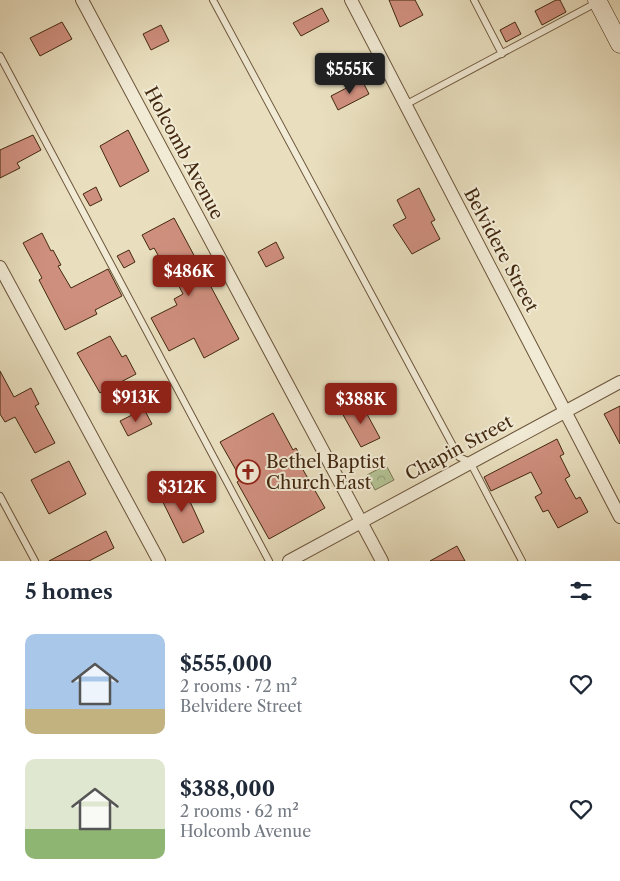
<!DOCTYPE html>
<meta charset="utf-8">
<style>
:root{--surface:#fff;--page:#f6f6f7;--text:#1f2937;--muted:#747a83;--accent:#8f2418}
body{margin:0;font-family:"Libre Caslon Text",serif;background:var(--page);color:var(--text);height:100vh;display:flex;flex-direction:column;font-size:19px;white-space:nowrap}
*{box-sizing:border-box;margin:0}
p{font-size:16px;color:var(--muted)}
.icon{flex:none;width:28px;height:28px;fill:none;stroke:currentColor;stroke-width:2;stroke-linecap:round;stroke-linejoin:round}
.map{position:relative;height:561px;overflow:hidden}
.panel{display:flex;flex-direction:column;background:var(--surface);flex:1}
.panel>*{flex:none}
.price{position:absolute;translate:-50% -42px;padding:0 11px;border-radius:5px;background:var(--accent);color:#fff;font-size:16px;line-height:32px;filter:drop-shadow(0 1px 2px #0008)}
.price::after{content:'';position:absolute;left:50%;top:30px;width:15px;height:11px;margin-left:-8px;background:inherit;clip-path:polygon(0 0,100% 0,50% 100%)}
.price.on{background:#222;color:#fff}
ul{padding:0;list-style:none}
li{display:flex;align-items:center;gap:15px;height:125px;padding:0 25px}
li span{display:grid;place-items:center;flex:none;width:140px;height:100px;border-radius:10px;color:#555}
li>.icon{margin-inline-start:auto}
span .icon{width:60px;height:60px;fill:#fffc;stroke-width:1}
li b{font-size:21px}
h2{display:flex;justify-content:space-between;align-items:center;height:60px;padding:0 25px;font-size:21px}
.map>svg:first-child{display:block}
.park{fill:url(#park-crowns);stroke:#7a7552}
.building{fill:#cf8f7e;stroke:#42280f}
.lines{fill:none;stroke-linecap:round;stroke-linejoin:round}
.lane-casing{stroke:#6c563b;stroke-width:8}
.street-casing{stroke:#6c563b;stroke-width:14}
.secondary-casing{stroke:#42280f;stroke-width:19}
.lane{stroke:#f1ead5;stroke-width:6}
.street{stroke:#f1ead5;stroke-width:12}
.secondary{stroke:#f1ead5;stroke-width:18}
.labels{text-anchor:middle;stroke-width:4;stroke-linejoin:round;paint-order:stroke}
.street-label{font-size:18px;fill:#42280f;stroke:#f1ead5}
.poi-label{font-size:18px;fill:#42280f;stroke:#f1ead5;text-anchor:start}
</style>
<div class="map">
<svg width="620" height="561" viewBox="0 0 620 561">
<defs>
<pattern id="park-crowns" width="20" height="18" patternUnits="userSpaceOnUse" patternTransform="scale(1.25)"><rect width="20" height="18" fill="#b3c294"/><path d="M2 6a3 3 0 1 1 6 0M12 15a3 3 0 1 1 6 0" fill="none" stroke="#939e77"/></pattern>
</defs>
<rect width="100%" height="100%" fill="#e9dfbf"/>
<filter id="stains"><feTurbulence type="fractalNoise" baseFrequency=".004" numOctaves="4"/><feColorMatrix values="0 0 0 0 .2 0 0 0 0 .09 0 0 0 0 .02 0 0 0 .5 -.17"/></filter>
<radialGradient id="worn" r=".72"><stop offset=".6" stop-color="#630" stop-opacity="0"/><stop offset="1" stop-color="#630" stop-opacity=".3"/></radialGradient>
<path class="park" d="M386,465L394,480L375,490L367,475Z"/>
<path class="building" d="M389,0H415L423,15L400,27Z
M556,0H560L566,12L542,25L535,11Z
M322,8L329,21L301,36L293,23Z
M62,22L72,39L40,56L30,38Z
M515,22L521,34L506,42L500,30Z
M161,25L169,41L151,50L143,34Z
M362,80L369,94L338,110L331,96Z
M128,130L149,171L120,187L100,146Z
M33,135L41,150L17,163L20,168L0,178V150Z
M96,187L102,200L90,206L83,194Z
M419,188L435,220L431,222L440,239L412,254L393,225L406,218L397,200Z
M174,218L239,339L204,358L194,338L169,351L151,318L177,305L174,299L183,294L169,267L166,269L154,248L150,250L142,235Z
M42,233L51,251L53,250L61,265L58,266L71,288L108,269L122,296L95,310L97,314L65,330L39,280L42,278L23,243Z
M276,242L284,258L266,267L258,252Z
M129,250L135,262L124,268L117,256Z
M110,336L122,357L126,355L136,374L100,393L77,353Z
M0,371L14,397L31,388L39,404L35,406L55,443L35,453L15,417L5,422L0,414Z
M361,403L380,438L361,447L342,413Z
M620,406V444L604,414Z
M144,409L152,424L128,436L120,421Z
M273,413L293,450L296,448L306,465L302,468L325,508L269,539L237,482L241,479L220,442Z
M557,439L564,454L560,456L570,476L565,479L576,499L580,497L588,512L558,528L548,510L543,512L535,497L542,493L531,472L491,491L484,477Z
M69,461L86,494L49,514L31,480Z
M181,482L204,532L183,543L159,494Z
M106,531L114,548L89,561H49Z
M457,546L465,561H430Z"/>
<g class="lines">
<g class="lane-casing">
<path id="lane" d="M213,0L459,457L470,462L522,561
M474,0L502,54
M0,56L269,561
M405,105L596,3
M0,496L35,561"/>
</g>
<g class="street-casing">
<path id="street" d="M82,0L382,561
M351,0L620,517
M0,267L159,561
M289,561L620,382"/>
</g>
<g class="secondary-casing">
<path id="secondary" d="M597,0L620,44"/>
</g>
<use href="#lane" class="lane"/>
<use href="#street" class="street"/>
<use href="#secondary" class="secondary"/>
</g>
<defs>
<g id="church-ring" transform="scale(1.25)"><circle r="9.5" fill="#f1ead5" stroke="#8f2418" stroke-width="1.5"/><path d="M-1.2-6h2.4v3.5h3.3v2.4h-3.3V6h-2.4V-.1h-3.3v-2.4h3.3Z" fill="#8f2418"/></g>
</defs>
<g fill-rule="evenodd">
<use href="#church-ring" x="248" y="472"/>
</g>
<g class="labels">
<g class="street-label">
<text transform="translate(184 153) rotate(62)" y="6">Holcomb Avenue</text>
<text transform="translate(501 250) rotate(62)" y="6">Belvidere Street</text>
<text transform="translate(459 448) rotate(-28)" y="6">Chapin Street</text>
</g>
<g class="poi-label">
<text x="266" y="468">Bethel Baptist<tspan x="266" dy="21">Church East</tspan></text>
</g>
</g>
<rect width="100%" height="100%" filter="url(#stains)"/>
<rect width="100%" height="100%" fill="url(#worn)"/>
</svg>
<b class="price on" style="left:350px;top:95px">$555K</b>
<b class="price" style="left:189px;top:297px">$486K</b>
<b class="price" style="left:136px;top:423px">$913K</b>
<b class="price" style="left:361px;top:425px">$388K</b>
<b class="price" style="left:182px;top:513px">$312K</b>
</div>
<section class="panel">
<h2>5 homes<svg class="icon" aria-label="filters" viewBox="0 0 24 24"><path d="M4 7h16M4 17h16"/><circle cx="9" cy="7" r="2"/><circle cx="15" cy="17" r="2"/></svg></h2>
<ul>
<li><span style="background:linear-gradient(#a9c7e8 75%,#c2b280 0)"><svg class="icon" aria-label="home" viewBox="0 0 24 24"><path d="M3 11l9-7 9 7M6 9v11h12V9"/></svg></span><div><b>$555,000</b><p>2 rooms · 72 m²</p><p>Belvidere Street</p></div><svg class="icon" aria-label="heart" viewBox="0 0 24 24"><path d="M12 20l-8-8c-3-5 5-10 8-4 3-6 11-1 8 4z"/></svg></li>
<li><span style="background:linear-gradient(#dfe7d0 70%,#8fb573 0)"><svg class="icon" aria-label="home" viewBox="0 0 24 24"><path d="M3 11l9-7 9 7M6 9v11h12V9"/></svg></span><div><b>$388,000</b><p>2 rooms · 62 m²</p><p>Holcomb Avenue</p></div><svg class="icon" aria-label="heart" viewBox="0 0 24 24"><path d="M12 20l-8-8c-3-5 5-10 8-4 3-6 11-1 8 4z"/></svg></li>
</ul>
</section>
